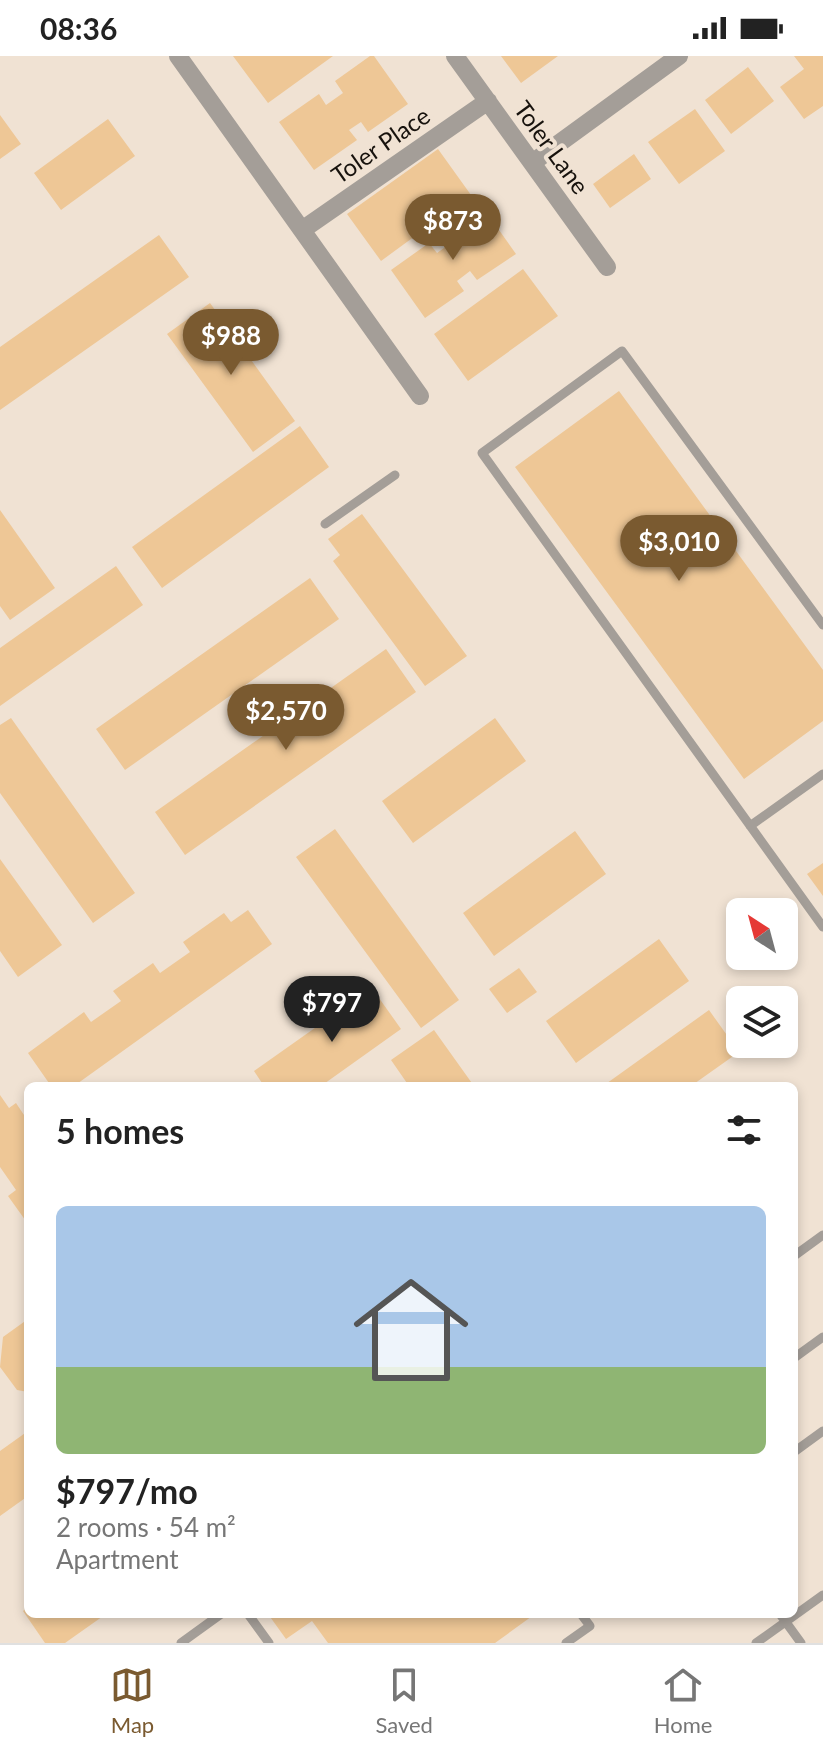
<!DOCTYPE html>
<meta charset="utf-8">
<style>
:root{--surface:#fff;--page:#f6f6f6;--text:#222;--muted:#767676;--line:#e0e0e0;--accent:#7a5a30}
body{margin:0;font-family:Lato,sans-serif;background:var(--page);color:var(--text);height:100vh;display:flex;flex-direction:column;font-size:30px;white-space:nowrap}
*{box-sizing:border-box;margin:0}
p{font-size:26px;color:var(--muted)}
.icon{flex:none;width:44px;height:44px;fill:none;stroke:currentColor;stroke-width:2;stroke-linecap:round;stroke-linejoin:round}
.map{position:relative;flex:1;overflow:hidden}
.side{position:absolute;left:24px;top:1026px;width:774px;height:536px;display:flex;flex-direction:column;background:var(--surface);border-radius:12px;box-shadow:0 4px 12px #0003}
.side>*{flex:none}
.needle{width:52px;rotate:324deg}
.buttons{position:absolute;left:726px;top:842px;display:grid;gap:16px}
.buttons a{display:grid;place-items:center;width:72px;height:72px;border-radius:12px;background:var(--surface);box-shadow:0 4px 12px #0003;font-size:40px}
.price{position:absolute;translate:-50% -68px;padding:0 18px;border-radius:28px;background:var(--accent);color:#fff;font-size:26px;line-height:52px;filter:drop-shadow(0 2px 4px #0008)}
.price::after{content:'';position:absolute;left:50%;top:48px;width:24px;height:18px;margin-left:-12px;background:inherit;clip-path:polygon(0 0,100% 0,50% 100%)}
.price.selected{background:#222;color:#fff}
ul{padding:0;list-style:none}
li{display:grid;align-content:center;gap:16px;height:424px;padding:0 32px}
li span{display:grid;place-items:center;height:248px;border-radius:12px;color:#555}
li>.icon{margin-inline-start:auto}
span .icon{width:144px;height:144px;fill:#fffc;stroke-width:1}
li b{font-size:34px}
h2{display:flex;justify-content:space-between;align-items:center;height:96px;padding:0 32px;font-size:34px}
.status{display:flex;justify-content:space-between;align-items:center;height:56px;padding:0 40px;background:var(--surface);direction:ltr}
.status svg{height:22px;fill:currentColor}
.tabs{display:flex;justify-content:space-around;align-items:center;height:112px;border-top:2px solid var(--line);background:var(--surface);font-size:22px;color:var(--muted)}
.tabs a{display:grid;justify-items:center;gap:4px}
.tabs .selected{color:var(--accent)}
.map>svg:first-child{display:block}
.building{fill:#eec796}
.lines{fill:none;stroke-linecap:round;stroke-linejoin:round}
.lane{stroke:#a49e98;stroke-width:9}
.street{stroke:#a49e98;stroke-width:18}
.labels{text-anchor:middle;stroke-width:8;stroke-linejoin:round;paint-order:stroke}
.street-label{font-size:24px;fill:#17120d;stroke:#f0e2d3}
</style>
<div class="status"><b>08:36</b><svg viewBox="0 0 49 12"><path d="M0 12V9h3v3zM5 12V6h3v6zM10 12V3h3v9zM15 12V0h3v12zM26 1h20v11H26zM47 4h2v5h-2z"/></svg></div>
<div class="map">
<svg width="823" height="1587" viewBox="0 0 823 1587">
<rect width="100%" height="100%" fill="#f0e2d3"/>
<path class="building" d="M233,0H333L268,47Z
M370,0H374L408,48L368,76L361,66L349,74L357,84L314,114L279,66L319,38L326,49L343,37L335,25Z
M501,0H558L521,27Z
M794,0H823V50L804,63L780,31L804,13Z
M748,11L774,45L731,78L705,44Z
M695,53L725,95L679,128L648,86Z
M0,59L21,88L0,103Z
M108,63L135,100L61,154L34,117Z
M438,93L471,139L381,205L347,158Z
M634,98L651,123L610,152L593,128Z
M482,150L516,198L477,224L470,215L457,225L464,235L425,262L391,214L429,187L437,197L451,187L444,177Z
M159,179L189,221L0,354V291Z
M523,213L558,260L468,325L434,278Z
M210,247L295,365L253,396L167,278Z
M619,335L823,614V665L744,723L515,411Z
M300,370L329,411L162,532L132,491Z
M0,454L55,532L10,564L0,550Z
M362,458L467,600L425,630L333,505L340,499L328,483Z
M116,510L143,549L0,650V592Z
M310,522L339,563L125,714L96,673Z
M386,593L416,636L185,799L155,756Z
M11,662L135,837L93,867L0,737V669Z
M495,662L526,705L413,787L382,745Z
M335,773L459,944L421,972L296,801Z
M575,775L606,818L494,900L463,857Z
M0,803L62,889L18,921L0,895Z
M823,807V840L807,818Z
M248,854L272,888L74,1030H51L28,997L84,956L91,966L121,945L113,935L153,907L160,917L190,896L183,886L224,857L231,866Z
M659,883L689,925L576,1007L546,965Z
M519,912L537,936L507,957L489,933Z
M369,928L401,973L321,1030H264L254,1015L339,955L336,951Z
M709,954L739,996L691,1030H603Z
M434,974L474,1030H409L391,1004Z
M0,1039L9,1052L16,1047L28,1065V1168L8,1140L16,1134L0,1111Z
M28,1263V1336L17,1334L0,1311L3,1281Z
M28,1375V1440L0,1460V1395Z
M28,1551V1558H106L65,1587H45L23,1555Z
M268,1558H535L495,1587H328L312,1565L286,1583Z"/>
<g class="lines">
<path class="lane" d="M325,468L395,419
M823,569L622,295L482,397L823,871
M750,770L823,718
M794,1200L823,1179
M794,1302L823,1281
M794,1396L823,1375
M248,1558L269,1587
M780,1558L801,1587
M181,1587L221,1558
M566,1587L590,1570L581,1558
M756,1587L823,1539"/>
<path class="street" d="M178,0L420,340
M455,0L607,211
M532,107L679,0
M302,174L488,45"/>
</g>
<g class="labels">
<g class="street-label">
<text transform="translate(381 90) rotate(-35)" y="8">Toler Place</text>
<text transform="translate(551 92) rotate(54)" y="8">Toler Lane</text>
</g>
</g>
</svg>
<div class="buttons">
<a><svg class="needle" viewBox="-14 -14 28 28"><path d="M0-13l5 13h-10z" fill="#e53935"/><path d="M0 13l5-13h-10z" fill="#767676"/></svg></a>
<a><svg class="icon" aria-label="layers" viewBox="0 0 24 24"><path d="M12 4l9 5-9 5-9-5zM3 14l9 5 9-5"/></svg></a>
</div>
<b class="price" style="left:453px;top:206px">$873</b>
<b class="price" style="left:231px;top:321px">$988</b>
<b class="price" style="left:679px;top:527px">$3,010</b>
<b class="price" style="left:286px;top:696px">$2,570</b>
<b class="price selected" style="left:332px;top:988px">$797</b>
<section class="side">
<h2>5 homes<svg class="icon" aria-label="filters" viewBox="0 0 24 24"><path d="M4 7h16M4 17h16"/><circle cx="9" cy="7" r="2"/><circle cx="15" cy="17" r="2"/></svg></h2>
<ul>
<li><span style="background:linear-gradient(#a9c7e8 65%,#8fb573 0)"><svg class="icon" aria-label="home" viewBox="0 0 24 24"><path d="M3 11l9-7 9 7M6 9v11h12V9"/></svg></span><div><b>$797/mo</b><p>2 rooms · 54 m²</p><p>Apartment</p></div></li>
</ul>
</section>
</div>
<nav class="tabs">
<a class="selected"><svg class="icon" aria-label="map" viewBox="0 0 24 24"><path d="M3 6l6-2 6 2 6-2v14l-6 2-6-2-6 2zM9 4v14M15 6v14"/></svg>Map</a>
<a><svg class="icon" aria-label="saved" viewBox="0 0 24 24"><path d="M7 4h10v16l-5-4-5 4z"/></svg>Saved</a>
<a><svg class="icon" aria-label="home" viewBox="0 0 24 24"><path d="M3 11l9-7 9 7M6 9v11h12V9"/></svg>Home</a>
</nav>
